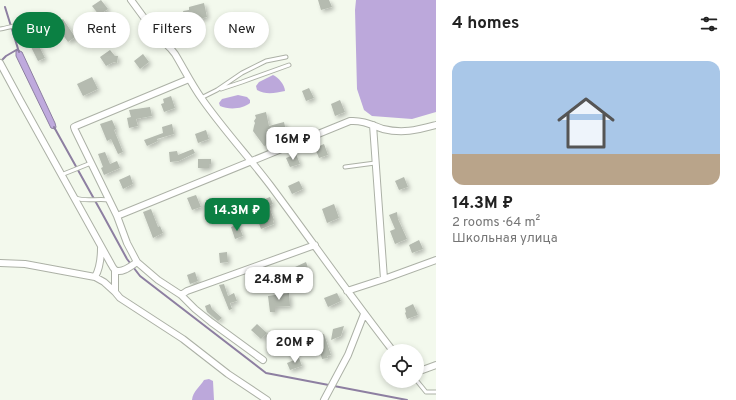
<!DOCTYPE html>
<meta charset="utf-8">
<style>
:root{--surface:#fff;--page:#f6f6f6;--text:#222;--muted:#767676;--line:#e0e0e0;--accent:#0b8043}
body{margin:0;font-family:Overpass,sans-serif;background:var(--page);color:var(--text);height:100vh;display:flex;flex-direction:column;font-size:15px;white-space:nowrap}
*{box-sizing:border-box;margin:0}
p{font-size:13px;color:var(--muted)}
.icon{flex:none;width:22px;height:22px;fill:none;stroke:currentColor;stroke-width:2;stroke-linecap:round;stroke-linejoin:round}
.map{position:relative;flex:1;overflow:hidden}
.drawer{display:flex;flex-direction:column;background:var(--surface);width:300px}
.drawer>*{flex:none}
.guide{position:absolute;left:12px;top:12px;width:364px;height:36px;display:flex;gap:8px}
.tools{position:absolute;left:380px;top:344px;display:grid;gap:8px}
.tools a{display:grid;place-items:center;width:44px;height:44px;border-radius:50%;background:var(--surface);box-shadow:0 2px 6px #0003;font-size:20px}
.price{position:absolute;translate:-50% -34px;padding:0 9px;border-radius:8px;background:#fff;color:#222;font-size:13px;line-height:26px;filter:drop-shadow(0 1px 2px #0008)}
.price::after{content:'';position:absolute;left:50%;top:24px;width:12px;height:9px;margin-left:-6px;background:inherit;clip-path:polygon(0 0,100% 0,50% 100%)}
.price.selected{background:var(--accent);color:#fff}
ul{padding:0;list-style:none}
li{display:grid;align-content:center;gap:8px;height:212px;padding:0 16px}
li+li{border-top:1px solid var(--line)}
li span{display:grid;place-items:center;height:124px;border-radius:12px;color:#555}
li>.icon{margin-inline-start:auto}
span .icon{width:72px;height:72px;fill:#fffc;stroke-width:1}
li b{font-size:17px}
h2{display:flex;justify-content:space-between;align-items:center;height:48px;padding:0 16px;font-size:17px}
.chip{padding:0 14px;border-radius:18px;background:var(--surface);box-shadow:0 2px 6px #0003;font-size:14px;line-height:36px}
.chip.selected{background:var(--accent);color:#fff}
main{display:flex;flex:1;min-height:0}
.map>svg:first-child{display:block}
.forest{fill:#bca8db}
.water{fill:#bfaadd;stroke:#8d7fa1}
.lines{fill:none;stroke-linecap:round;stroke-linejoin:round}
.stream{stroke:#8d7fa1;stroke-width:2}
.building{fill:#b5bbb0;filter:url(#shadow)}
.lane-casing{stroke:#acb1a6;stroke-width:5}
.street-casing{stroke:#acb1a6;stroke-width:8}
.lane{stroke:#fff;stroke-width:3}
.street{stroke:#fff;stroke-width:6}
</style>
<main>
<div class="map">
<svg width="436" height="400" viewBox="0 0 436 400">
<defs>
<filter id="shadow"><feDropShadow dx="2.5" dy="2.5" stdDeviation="2" flood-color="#0004"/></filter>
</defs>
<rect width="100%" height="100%" fill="#f3f9ed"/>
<path class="forest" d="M356,0H436V112L412,119L372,116L364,110L357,89L355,10Z
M273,75C278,77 285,85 285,91C275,93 266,95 257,90L256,86L259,82Z
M238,95L247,97L250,100V103C243,109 229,110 220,106L219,103L222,99Z
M209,379L213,381L214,400H192C193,391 200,387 204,380Z"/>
<path class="water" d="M18,50L22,52L55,123L56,127L55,129L51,128L16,56V51Z"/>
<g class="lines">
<path class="stream" d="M5,7L19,52
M1,61L6,56L18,49
M54,127L103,215L127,259L140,276L266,373L407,400"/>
</g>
<path class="building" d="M101,0L108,9L99,15L92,6Z
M318,0H329L332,7L321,10Z
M204,3L207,17L192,21L194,28L181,31L182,34L175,35L173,24L186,21L183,11L189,10V7Z
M63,19L75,37L68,42L55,24Z
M37,42L45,58L38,61L30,45Z
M110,50L115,56H118L117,63L114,62L106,66L100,57Z
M143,54L149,62L140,69L134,61Z
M92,77L98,89L83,96L77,84Z
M309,88L314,98L306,101L302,91Z
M171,96L175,108L164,112L161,104L164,103L163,99Z
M340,100L345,112L335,116L331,104Z
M150,107L152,116L136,119L138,126L129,128L127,118L131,117L129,110Z
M266,112L269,126L284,122L287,135L274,139L276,143L264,146L253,131L254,126L255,123L254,121L256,118L255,115Z
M112,120L116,129L114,130L123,152L118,154L111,139L107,141L100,124Z
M172,124L174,134L157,139L158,141L147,146L144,140L163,133L162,127Z
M206,130L209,139L198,143L195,134Z
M324,144L328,155L319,158L315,148Z
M193,149L195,153L179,161L170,162L169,152L177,151L178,155Z
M105,152L110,164L117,161L120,168L104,175L101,168L103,167L98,154Z
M296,154L300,164L290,167L286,158Z
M198,159H211V164H209V168H198Z
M130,175L133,184L123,189L119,180Z
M404,177L408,187L399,190L395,181Z
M299,181L303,189L292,194L288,186Z
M196,195L201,207L192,210L187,198Z
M270,197L273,204L269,206L274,220L273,221L274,224L261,229L257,218L265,215L260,201Z
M334,204L339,218L327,223L322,209Z
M235,207V208H237L238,210L245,207L246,211L229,216L227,209Z
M151,209L158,227L160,226L163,233L153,238L143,212Z
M397,212L398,219L407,239L395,244L390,231L395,229L389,215Z
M238,224L243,236L235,239L231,227Z
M419,240L423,249L412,253L409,245Z
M227,252L228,262L220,263L219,253Z
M306,262L310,273L299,277L295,267Z
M195,272L198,281L190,284L187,275Z
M224,284L228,296L234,293L237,301L230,303L232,309L229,310L219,285Z
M289,293L290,306L275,307V312H270L268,296Z
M337,293L341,301L328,307L324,298Z
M210,304L212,309L222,318L218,321L207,312L205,306Z
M413,304L418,315L407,319L405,313L406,312L405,308Z
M257,324L267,333L261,339L251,330Z
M344,326L341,336L331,340L333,329Z
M324,334L331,355L327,356L328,358L322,359L318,344H317L314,337Z
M299,358L302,366L290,370L287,363Z"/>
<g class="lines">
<g class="lane-casing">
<path id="lane" d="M0,29C9,28 27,21 34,25C34,25 39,29 39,30
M221,89L242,82L289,65
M201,98L217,90L242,73L266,61L286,57
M345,167L375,163
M61,175L91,163
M76,198C86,202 98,198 109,200
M417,381L426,392H436"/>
</g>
<g class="street-casing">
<path id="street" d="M131,0L156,34L171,49L175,54C184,69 192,85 202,99C223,129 248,156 270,185C311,240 351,297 393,351
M0,63L20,100L111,264C112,266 113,268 115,270C122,274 131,266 137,262
M189,79L76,126L74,127L75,130L117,216L127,243L137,262L158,280L181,295L195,309L211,322L263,360
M373,125L384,279
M117,216L350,121C362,120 372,125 383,129C403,134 417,130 436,125
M0,263L25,264L95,277L104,282L115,292
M115,270V292L120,298L183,339L228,374L267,400
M95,277C100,268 101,258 101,248
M347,291L384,279L436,260
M181,295L187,291L315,245
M417,372L436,365
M324,400L348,355L364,314"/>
</g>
<use href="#lane" class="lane"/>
<use href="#street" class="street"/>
</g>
</svg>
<div class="tools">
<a><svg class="icon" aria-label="locate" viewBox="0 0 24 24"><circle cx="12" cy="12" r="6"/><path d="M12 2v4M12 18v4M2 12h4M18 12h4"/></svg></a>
</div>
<b class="price" style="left:293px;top:161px">16M ₽</b>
<b class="price selected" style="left:237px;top:232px">14.3M ₽</b>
<b class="price" style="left:279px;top:301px">24.8M ₽</b>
<b class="price" style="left:295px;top:364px">20M ₽</b>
<div class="guide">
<a class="chip selected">Buy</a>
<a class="chip">Rent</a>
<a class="chip">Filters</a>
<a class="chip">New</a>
</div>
</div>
<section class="drawer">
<h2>4 homes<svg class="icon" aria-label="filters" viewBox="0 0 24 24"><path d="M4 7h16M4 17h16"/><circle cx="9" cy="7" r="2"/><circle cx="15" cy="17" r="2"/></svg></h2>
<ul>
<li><span style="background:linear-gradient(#a9c7e8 75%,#b9a48a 0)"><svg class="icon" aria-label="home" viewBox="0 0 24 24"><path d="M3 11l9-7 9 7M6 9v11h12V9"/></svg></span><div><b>14.3M ₽</b><p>2 rooms · 64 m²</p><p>Школьная улица</p></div></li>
</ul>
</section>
</main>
